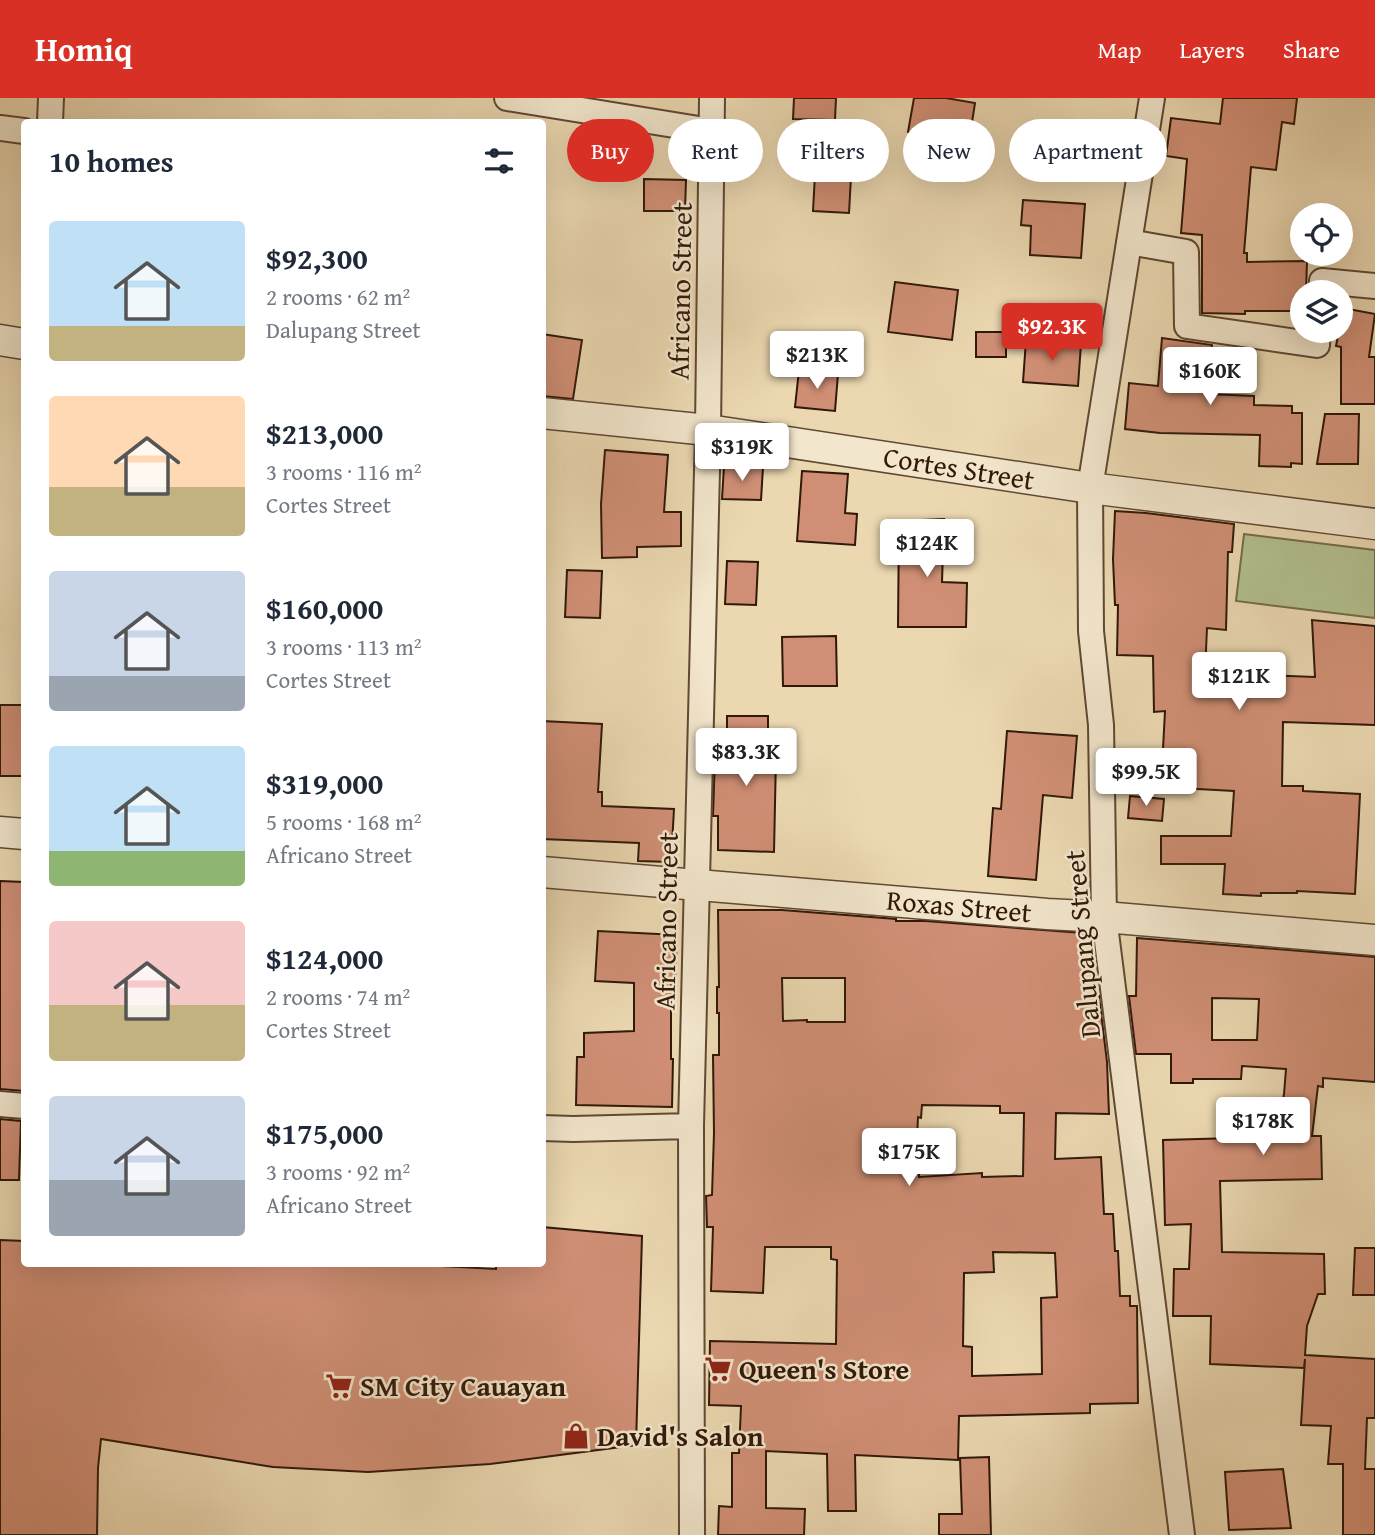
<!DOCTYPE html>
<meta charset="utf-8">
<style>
:root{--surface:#fff;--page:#f6f6f7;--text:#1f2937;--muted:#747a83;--accent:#d93025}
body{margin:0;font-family:"Gentium Book Plus",serif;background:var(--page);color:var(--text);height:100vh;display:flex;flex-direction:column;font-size:26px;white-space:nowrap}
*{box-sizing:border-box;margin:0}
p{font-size:23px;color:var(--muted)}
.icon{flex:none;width:38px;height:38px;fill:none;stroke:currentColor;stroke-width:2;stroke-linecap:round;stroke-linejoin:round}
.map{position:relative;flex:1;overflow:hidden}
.sheet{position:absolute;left:21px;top:21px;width:525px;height:1148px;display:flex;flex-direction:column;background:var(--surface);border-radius:7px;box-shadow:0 7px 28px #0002}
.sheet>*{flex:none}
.top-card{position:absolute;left:567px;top:21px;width:665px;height:63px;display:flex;gap:14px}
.tools{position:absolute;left:1290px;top:105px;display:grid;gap:14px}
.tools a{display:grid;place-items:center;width:63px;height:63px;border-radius:50%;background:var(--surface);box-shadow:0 7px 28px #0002;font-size:35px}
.price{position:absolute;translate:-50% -60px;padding:0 16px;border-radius:7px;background:#fff;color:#222;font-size:23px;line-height:46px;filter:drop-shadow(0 2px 4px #0008)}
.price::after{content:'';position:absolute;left:50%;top:42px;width:21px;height:16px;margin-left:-10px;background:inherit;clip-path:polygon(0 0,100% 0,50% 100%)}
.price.active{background:var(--accent);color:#fff}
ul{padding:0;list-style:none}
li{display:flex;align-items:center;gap:21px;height:175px;padding:0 28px}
li span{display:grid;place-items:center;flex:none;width:196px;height:140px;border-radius:7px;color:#555}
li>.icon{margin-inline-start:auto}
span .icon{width:84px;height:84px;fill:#fffc;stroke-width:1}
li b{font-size:30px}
h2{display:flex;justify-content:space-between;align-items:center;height:84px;padding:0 28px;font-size:30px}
.tag{padding:0 24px;border-radius:32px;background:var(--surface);box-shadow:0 7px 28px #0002;font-size:24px;line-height:63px}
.tag.active{background:var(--accent);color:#fff}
header{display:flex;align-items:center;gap:42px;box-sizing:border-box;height:98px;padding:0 35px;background:var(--accent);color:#fff}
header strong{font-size:33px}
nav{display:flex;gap:38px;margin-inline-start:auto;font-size:24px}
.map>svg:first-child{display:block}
.green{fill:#b3c08f;stroke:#726c4c;stroke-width:2}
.building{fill:#d08f75;stroke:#311808;stroke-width:2;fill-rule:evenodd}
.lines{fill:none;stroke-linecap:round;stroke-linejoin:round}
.minor-casing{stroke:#604832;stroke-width:28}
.tertiary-casing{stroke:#604832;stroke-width:33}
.minor{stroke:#f2e6cc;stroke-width:24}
.tertiary{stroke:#f2e6cc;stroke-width:30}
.labels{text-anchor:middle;stroke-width:5;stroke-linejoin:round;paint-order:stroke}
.street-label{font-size:28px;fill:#311808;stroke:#f2e6cc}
.poi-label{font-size:28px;font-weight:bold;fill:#311808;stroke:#f2e6cc;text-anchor:start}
</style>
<header>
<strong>Homiq</strong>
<nav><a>Map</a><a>Layers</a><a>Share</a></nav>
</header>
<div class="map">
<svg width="1375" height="1437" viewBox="0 0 1375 1437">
<rect width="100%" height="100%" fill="#ebd8b1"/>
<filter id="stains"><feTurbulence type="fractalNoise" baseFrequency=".00286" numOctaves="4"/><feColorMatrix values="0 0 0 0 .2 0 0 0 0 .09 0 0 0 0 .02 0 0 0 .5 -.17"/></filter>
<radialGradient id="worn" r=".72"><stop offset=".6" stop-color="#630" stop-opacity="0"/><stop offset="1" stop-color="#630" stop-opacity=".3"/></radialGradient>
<path class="green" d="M1244,436L1375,452V520L1236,503Z"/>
<path class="building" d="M794,0H836L835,22L793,21Z
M914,0H946L975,5L969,44L908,34Z
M1223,0H1297L1294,26L1282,24L1276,72L1251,69L1244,155H1247V164L1307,163L1306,194H1302V213H1245V216L1202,215V137L1181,135L1187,61L1166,58L1171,20L1220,26Z
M816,58L852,61L849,115L813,113Z
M644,81L686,82L685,113H644Z
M1023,102L1085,106L1081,160L1030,157L1031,128L1021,127Z
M895,184L958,192L952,242L888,234Z
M1343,210L1375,216L1369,259H1375V306H1341V249L1336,248L1339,233H1340Z
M976,234H1006V259H976Z
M542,236L582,242L573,301L542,298Z
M1162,240L1212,247L1208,296L1254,298V307L1292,308V315H1302V366L1291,365V369L1259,368L1260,337L1160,335L1125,331L1129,285L1158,288Z
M1026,242L1081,246L1078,288L1023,284Z
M799,272L838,276L835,313L795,309Z
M1325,316H1359L1358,366H1317Z
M605,352L668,357L664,414H681V448L637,449V459L602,460L601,406Z
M724,368L763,369L761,402L722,401Z
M802,373L848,376L845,415L857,416L855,447L797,443Z
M1115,413L1146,415L1234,426L1232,454H1228L1226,532L1207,530L1205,575L1315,579L1312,522L1375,528V627L1283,624L1282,688H1303V693L1360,696L1355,796L1297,793V795H1261V798L1223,796L1225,766H1161V738H1231L1234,693L1161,689L1165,613L1154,614L1153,558L1117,557L1118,507H1115L1113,461Z
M944,421L942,484L967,485L966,529H898L899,423Z
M727,463L758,464L756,507L725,506Z
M567,472L602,473L600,520L565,519Z
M836,538L837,588H783L782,539Z
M0,607H24V678H0Z
M727,618H768V658H776L774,754L718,752V718H713L715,657H727Z
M542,623L602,626L598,694H602V708L674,711L671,764L638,763L639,745L542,741Z
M1007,633L1077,638L1072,700L1043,697L1036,782L988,778L993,710L1001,711Z
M1130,698L1164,701L1162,723L1128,720Z
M0,783L24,784V993L0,991Z
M718,812H782L896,821V823H926L1083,835V898H1099L1107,964L1109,1016L1056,1015L1055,1061L1101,1059L1104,1116H1113L1115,1153H1118L1120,1198H1130V1208H1137L1138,1305L1090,1306V1315L959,1318L958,1362L855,1357L856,1413H828L827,1356L766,1353V1410L805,1411L804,1437H718L719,1408L732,1409V1355H739L741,1308L709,1307L710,1243L836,1246L837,1162L831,1161V1149H765L763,1195L711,1193L713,1129H707L706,1098L712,1097L714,1035L713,957H719V915H717V889H719ZM782,880H845V924H807V922L783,923ZM922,1007L1000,1008V1015H1024L1023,1078L982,1079V1075L919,1079V1062H916L918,1019L921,1020ZM993,1154L1055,1155L1057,1199L1041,1200L1042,1276L972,1278V1249L963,1248L964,1175L994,1174Z
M598,833L677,837L675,888L671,887V961H673L672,1009L576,1007L577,959H584V935L634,933V885L595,883Z
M1137,840L1375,859V984L1323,980V989L1318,988L1312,1038H1321L1322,1081L1220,1083L1222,1154L1324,1156L1325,1196H1318L1307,1228L1305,1257L1375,1261V1320H1367L1365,1371H1375V1437H1343V1366H1328L1331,1328L1301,1327L1305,1261L1304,1270L1210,1266L1211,1218H1173L1174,1171H1189L1191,1126L1165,1127L1163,1042L1276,1039L1284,996L1286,971L1242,968L1241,981H1193V985H1171V956H1136L1129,898H1136ZM1212,900L1259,901L1257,942H1212Z
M0,1021L21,1023L19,1082H0Z
M542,1129L642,1138L636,1347L490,1366L368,1374L273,1369L101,1341L98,1370L97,1437H0V1142L24,1143V1166H402L496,1171V1166H542Z
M1355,1150H1375V1197H1353Z
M989,1359L991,1437H939V1416H962L960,1360Z
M1283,1371L1291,1430L1229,1432L1225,1374Z"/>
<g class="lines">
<g class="minor-casing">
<path id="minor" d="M507,0L711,33
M1152,0L1090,390L1091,533L1101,627L1104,819L1182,1437
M50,24L51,0
M0,30L24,33
M1129,144L1186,154L1187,228L1317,247L1318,233
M1321,194L1322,183L1375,188
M0,1006L24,1008
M542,1030L573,1031L691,1028
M692,1437L691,1028L708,332L712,0"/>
</g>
<g class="tertiary-casing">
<path id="tertiary" d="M0,242L24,246
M542,315L708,332L1090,390L1375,426
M0,734L24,736
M542,774L1047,816L1104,819L1375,842"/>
</g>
<use href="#minor" class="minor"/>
<use href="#tertiary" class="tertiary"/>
</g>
<defs>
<g id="supermarket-bare" transform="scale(2.1)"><path d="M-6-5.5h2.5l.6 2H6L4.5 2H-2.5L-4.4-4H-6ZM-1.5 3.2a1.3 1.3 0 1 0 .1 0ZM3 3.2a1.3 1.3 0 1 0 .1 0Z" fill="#8f2418" stroke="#f2e6cc" stroke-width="2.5" paint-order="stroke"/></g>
<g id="shop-bare" transform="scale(2.1)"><path d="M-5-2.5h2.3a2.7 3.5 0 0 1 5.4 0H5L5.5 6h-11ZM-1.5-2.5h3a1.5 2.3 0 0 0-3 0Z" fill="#8f2418" stroke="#f2e6cc" stroke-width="2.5" paint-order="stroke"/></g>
</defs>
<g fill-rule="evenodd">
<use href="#supermarket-bare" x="718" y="1271"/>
<use href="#supermarket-bare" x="339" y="1288"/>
<use href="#shop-bare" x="576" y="1338"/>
</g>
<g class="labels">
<g class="street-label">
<text transform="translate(680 193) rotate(-89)" y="10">Africano Street</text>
<text transform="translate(959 370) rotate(9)" y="10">Cortes Street</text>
<text transform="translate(959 808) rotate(5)" y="10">Roxas Street</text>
<text transform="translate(666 823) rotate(-89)" y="10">Africano Street</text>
<text transform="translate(1082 846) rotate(-95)" y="10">Dalupang Street</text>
</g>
<g class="poi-label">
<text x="739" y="1281">Queen's Store</text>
<text x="360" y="1298">SM City Cauayan</text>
<text x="597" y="1348">David's Salon</text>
</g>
</g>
<rect width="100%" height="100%" filter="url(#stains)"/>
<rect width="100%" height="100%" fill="url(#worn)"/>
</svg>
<div class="tools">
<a><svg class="icon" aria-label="locate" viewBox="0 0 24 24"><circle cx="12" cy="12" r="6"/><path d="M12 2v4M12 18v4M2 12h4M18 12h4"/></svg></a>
<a><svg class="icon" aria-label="layers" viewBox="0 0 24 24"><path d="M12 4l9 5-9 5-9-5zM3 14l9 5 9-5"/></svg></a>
</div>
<b class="price active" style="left:1052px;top:265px">$92.3K</b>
<b class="price" style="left:817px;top:293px">$213K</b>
<b class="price" style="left:1210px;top:309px">$160K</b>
<b class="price" style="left:742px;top:385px">$319K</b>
<b class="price" style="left:927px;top:481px">$124K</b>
<b class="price" style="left:1239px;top:614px">$121K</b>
<b class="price" style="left:746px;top:690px">$83.3K</b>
<b class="price" style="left:1146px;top:710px">$99.5K</b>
<b class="price" style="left:1263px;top:1059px">$178K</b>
<b class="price" style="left:909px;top:1090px">$175K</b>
<div class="top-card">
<a class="tag active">Buy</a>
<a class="tag">Rent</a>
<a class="tag">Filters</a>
<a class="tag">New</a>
<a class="tag">Apartment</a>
</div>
<section class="sheet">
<h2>10 homes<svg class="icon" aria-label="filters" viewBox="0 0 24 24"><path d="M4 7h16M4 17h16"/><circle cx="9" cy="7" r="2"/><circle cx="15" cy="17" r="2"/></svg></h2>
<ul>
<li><span style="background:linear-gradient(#bfe0f5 75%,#c2b280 0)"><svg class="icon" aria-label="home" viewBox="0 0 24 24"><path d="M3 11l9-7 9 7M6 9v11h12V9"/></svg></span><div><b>$92,300</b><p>2 rooms · 62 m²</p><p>Dalupang Street</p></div></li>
<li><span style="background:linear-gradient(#ffd9b3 65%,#c2b280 0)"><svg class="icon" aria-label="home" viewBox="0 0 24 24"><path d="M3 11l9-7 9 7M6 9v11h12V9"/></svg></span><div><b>$213,000</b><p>3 rooms · 116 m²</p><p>Cortes Street</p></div></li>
<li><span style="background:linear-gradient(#c9d6e8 75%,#9aa5b1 0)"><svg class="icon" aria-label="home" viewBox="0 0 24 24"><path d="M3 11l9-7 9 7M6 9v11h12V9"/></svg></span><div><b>$160,000</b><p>3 rooms · 113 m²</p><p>Cortes Street</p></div></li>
<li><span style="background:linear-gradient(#bfe0f5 75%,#8fb573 0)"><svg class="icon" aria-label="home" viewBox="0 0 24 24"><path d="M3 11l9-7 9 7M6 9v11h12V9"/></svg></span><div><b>$319,000</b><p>5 rooms · 168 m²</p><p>Africano Street</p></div></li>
<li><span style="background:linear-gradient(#f6c9c9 60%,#c2b280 0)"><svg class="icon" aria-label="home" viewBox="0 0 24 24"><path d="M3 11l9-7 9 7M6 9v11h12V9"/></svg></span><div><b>$124,000</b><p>2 rooms · 74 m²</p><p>Cortes Street</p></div></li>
<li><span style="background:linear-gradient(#c9d6e8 60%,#9aa5b1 0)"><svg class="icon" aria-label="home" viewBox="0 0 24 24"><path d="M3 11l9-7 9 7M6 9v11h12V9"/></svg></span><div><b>$175,000</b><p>3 rooms · 92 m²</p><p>Africano Street</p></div></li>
</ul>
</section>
</div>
